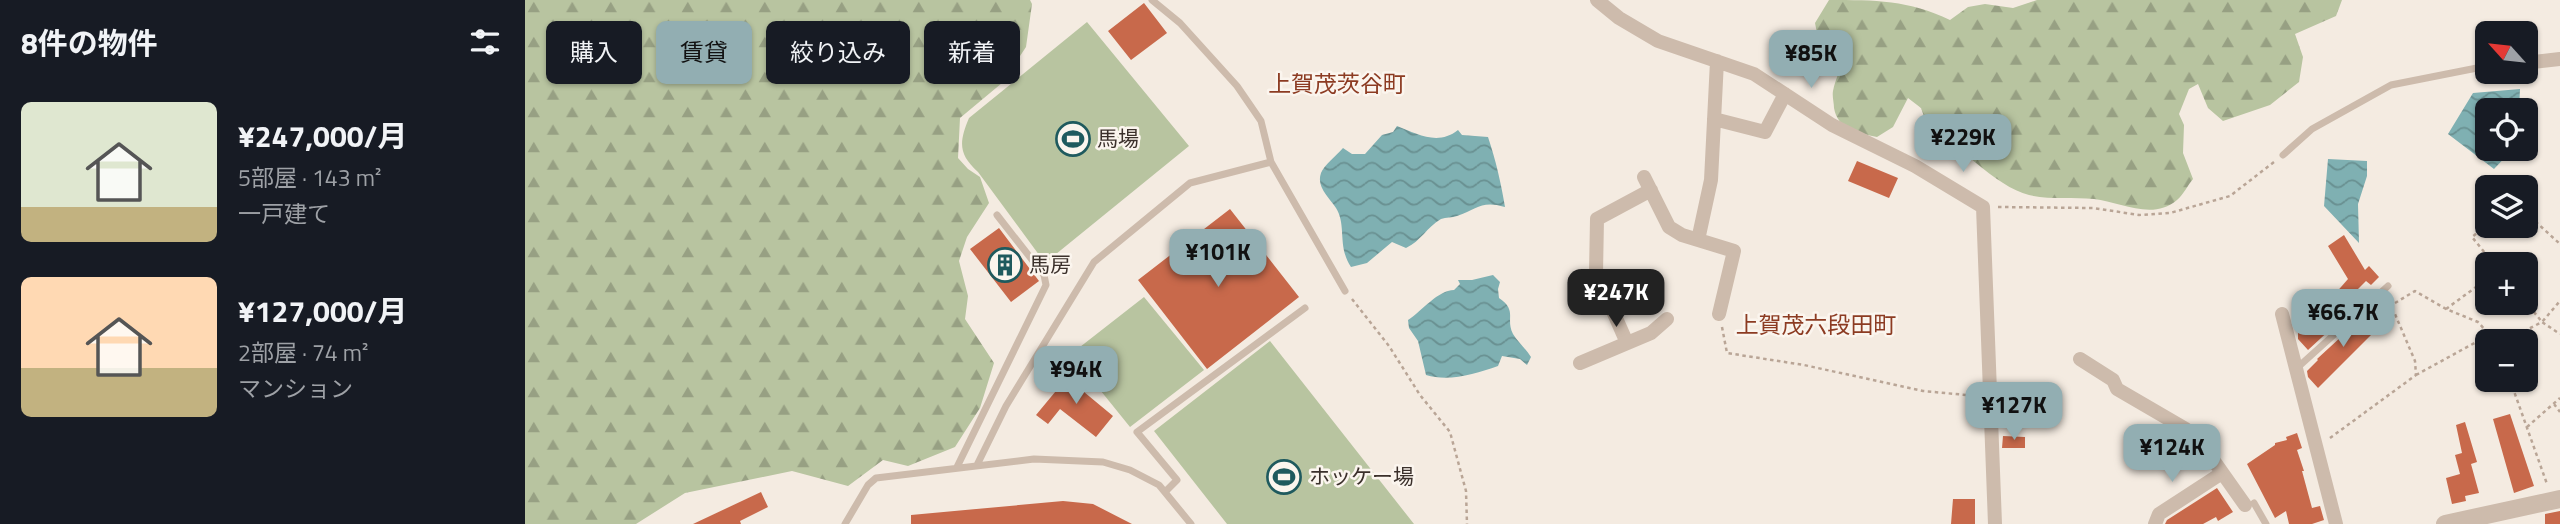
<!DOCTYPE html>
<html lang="ja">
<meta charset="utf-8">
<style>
:root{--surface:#171b24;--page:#20242c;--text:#f1f3f6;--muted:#9ea1a6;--accent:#92aeb2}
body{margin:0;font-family:"Titillium Web","Noto Sans JP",sans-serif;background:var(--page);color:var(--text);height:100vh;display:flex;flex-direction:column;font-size:26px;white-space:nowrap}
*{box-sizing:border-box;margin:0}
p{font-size:23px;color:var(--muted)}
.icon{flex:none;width:38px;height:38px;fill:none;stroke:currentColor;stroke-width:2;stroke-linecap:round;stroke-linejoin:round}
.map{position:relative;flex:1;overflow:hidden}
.panel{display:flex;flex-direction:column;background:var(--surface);width:525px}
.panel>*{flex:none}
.top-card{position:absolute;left:21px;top:21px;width:665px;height:63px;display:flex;gap:14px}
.needle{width:46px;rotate:297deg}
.tools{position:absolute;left:1950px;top:21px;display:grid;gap:14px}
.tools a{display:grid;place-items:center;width:63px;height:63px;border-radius:10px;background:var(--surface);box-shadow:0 2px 5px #0004;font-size:35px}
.price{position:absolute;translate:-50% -60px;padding:0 16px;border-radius:14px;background:var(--accent);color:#111;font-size:23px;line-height:46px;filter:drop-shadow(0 2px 4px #0008)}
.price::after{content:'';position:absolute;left:50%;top:42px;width:21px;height:16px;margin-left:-10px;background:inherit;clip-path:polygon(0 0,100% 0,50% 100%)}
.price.active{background:#222;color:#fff}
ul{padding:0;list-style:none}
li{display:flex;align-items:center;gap:21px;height:175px;padding:0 21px}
li span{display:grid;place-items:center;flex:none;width:196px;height:140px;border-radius:10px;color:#555}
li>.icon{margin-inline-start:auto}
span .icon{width:84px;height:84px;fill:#fffc;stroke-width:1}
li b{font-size:30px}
h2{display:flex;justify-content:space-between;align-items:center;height:84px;padding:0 21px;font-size:30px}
.chip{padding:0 24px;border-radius:10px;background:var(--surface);box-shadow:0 2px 5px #0004;font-size:24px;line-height:63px}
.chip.active{background:var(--accent);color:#111}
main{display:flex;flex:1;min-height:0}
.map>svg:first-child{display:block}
.forest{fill:url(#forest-firs)}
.garden{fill:#b8c4a0}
.water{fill:url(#water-waves)}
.building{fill:#c8694b}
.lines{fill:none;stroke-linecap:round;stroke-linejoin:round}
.path{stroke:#b9a596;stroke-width:2.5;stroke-dasharray:3.5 3.5;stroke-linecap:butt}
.service{stroke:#cdbbac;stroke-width:7}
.minor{stroke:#cdbbac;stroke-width:14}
.tertiary{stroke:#cdbbac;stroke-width:18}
.labels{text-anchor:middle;stroke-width:5;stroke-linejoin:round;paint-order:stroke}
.poi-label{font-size:21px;fill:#3b302b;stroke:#fbf5ee;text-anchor:start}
.neighbourhood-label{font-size:23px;fill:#8c3b22;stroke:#fbf5ee}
</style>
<main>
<section class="panel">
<h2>8件の物件<svg class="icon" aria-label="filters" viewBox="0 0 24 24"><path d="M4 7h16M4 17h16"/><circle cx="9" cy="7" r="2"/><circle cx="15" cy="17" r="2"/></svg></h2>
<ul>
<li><span style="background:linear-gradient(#dfe7d0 75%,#c2b280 0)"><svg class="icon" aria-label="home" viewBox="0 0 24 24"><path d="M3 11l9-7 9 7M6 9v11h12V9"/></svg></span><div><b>¥247,000/月</b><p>5部屋 · 143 m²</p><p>一戸建て</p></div></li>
<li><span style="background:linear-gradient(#ffd9b3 65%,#c2b280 0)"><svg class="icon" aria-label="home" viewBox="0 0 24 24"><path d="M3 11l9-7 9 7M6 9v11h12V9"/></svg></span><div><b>¥127,000/月</b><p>2部屋 · 74 m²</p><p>マンション</p></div></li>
</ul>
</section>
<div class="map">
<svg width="2035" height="524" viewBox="0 0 2035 524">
<defs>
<pattern id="forest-firs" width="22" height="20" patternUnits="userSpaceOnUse" patternTransform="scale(1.75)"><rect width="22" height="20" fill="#b8c4a0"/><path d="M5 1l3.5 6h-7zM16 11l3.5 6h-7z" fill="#97a083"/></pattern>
<pattern id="water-waves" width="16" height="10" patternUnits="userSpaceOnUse" patternTransform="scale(1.75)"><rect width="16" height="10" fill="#7fb0b2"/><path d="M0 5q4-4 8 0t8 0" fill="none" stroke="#699091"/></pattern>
</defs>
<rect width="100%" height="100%" fill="#f4ebe1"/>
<path class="forest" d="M0,0H505L507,4L501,47L477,83L435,118L433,158L443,169L455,177L464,203L442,237L434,261L443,296L440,319L469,363L455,408L430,447L383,466L358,460L323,486L267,471L160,493L111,524H0Z
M1304,0C1350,0 1384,0 1425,20L1443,7L1460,4L1488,8L1512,0H1817L1811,16L1770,34L1778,57L1774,82L1745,105L1698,121L1683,108L1673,84L1664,89L1654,114L1659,125L1658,153L1668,179C1663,185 1658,195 1652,200C1628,221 1595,202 1569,199C1548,197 1525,200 1504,195C1471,187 1428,141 1400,119L1396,108L1383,98L1368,127L1352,137C1333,133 1313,130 1309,108C1309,103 1307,96 1308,91C1311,76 1315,76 1314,58L1293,38L1290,23Z"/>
<path class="garden" d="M562,22L664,146L520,263L453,172C433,154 434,142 444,118Z
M619,297L679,370L605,427L546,354Z
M745,341L889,524H702L629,431Z"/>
<path class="water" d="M1995,89L1994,110H1962V149H1988L1969,169L1923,134L1948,93Z
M872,126C892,134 913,146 933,130L937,135L963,137C971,161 976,183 980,207C956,200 953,209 932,216C927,218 921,217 916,219C902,227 896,241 881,248L867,242L842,263L826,267C812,246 822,226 811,208C804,197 791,187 796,173C799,165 812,155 818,148L827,154H840L857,135L868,132Z
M1803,159L1842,161V176L1833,204L1834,243L1799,206Z
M968,275L975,282L973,289L974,298C993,311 980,318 988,334C993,342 1001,349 1006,357L1002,365L995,359L977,356L973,366C950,374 924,382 901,375L893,341L884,328L883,320C897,311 913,290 929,290L935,284L933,280H947Z"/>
<path class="building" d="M619,3L642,33L606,60L583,31Z
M1332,161L1373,178L1364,198L1323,181Z
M705,209L774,297L682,369L613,280Z
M474,228L514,281L486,302L445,249Z
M1819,235L1840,270L1844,266L1854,277L1846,285L1841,281L1814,308L1821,315L1783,350L1773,339V328L1809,295L1823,279L1803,246Z
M1852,309L1860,317L1846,331L1848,333L1793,388L1783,377L1782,371L1793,360L1792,359L1830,324L1835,320L1837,322Z
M550,368L560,375L553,387L588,416L571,437L535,409L523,424L511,415Z
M1985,414L2009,486L1989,493L1968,419Z
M1940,422L1952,462L1946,464L1954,493L1940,496L1941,501L1927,504L1921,478L1935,474L1930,455L1937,453L1931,425Z
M1772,433L1777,448L1772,450L1779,471H1777L1787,508L1795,506L1799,520L1787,524H1764L1761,511L1750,518L1722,464L1750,445V443L1762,440L1761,437Z
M1478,436L1500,437V448H1477Z
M1692,488L1708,512L1693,521L1691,517L1678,524H1640L1642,520Z
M236,492L243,507L215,521L216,524H168Z
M1428,499H1450V524H1426Z
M538,501L568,504L607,524H386V515Z
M2035,511V524H2020V514Z"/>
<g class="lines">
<path class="path" d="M1473,207L1568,208L1614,215L1645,213L1705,196L1749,162
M2000,212L2035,244
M1962,225L1947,237L1969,264
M827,299L864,346L895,395L925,432L941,491L942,524
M2000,301L2017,322L2035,301
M1870,303L1890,291L1921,309L1953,322L1970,341
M1921,309L1962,279
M1197,327L1202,353L1279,365L1398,391L1452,396
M1980,341L2017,322L2035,334
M1891,375L1964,335
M1985,380L2022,484
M2029,404L2035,412
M2002,427L2035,398
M1805,438L1891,375L1890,361L1870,314"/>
<path class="service" d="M627,0L655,23L712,86L736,121L746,162L820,291
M1758,155L1787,129L1866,85L1957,67
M1852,296L1861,307
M1772,368L1863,286
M452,465L481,406L569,262L665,183L746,162
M432,467L521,285L519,275L472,215
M640,492L652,480L612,432L780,308
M1729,503L1741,524
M320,524L343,485L351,478L509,459L578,462L605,470L634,485L666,524"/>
<path class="minor" d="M1072,0L1094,18L1133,41L1229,74L1307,125L1390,166L1458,207L1470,524
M2000,63L2035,59
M1957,67H1962
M1189,119L1240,132L1260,94
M1119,177L1144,227L1157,235L1209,251L1194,314
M1173,240L1186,180L1192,61
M1757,314L1811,524
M1102,343L1071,273L1072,219L1126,190
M1555,359L1588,380L1592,389L1659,428L1672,437L1720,505
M1055,363L1126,333L1142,319
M1630,524L1634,514L1697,473"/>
<path class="tertiary" d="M1920,524L2035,499"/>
</g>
<defs>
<g id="stadium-ring" transform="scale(1.75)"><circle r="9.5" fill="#fbf5ee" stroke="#1f5a5e" stroke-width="1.5"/><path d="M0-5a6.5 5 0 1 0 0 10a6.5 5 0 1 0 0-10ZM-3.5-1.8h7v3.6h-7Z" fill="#1f5a5e"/></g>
<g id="building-ring" transform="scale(1.75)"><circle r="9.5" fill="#fbf5ee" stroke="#1f5a5e" stroke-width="1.5"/><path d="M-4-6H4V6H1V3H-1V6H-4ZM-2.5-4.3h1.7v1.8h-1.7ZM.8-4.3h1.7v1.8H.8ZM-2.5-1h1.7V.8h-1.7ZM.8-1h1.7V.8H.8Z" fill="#1f5a5e"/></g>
</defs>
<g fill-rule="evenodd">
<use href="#stadium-ring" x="548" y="139"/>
<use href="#building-ring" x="480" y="265"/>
<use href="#stadium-ring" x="759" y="477"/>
</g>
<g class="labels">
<g class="poi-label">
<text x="572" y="146">馬場</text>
<text x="504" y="272">馬房</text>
<text x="784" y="484">ホッケー場</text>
</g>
<g class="neighbourhood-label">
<text x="812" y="92">上賀茂茨谷町</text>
<text x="1291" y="333">上賀茂六段田町</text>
</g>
</g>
</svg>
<div class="tools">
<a><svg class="needle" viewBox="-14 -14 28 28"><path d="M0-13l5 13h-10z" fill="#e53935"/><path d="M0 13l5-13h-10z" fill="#9ea1a6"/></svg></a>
<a><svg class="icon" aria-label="locate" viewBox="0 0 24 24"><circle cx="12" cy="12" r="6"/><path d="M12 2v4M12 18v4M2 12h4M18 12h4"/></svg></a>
<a><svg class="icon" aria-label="layers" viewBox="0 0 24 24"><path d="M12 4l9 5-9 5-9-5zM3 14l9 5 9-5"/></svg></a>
<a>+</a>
<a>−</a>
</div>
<b class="price" style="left:1286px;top:90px">¥85K</b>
<b class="price" style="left:1438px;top:174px">¥229K</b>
<b class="price" style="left:693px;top:289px">¥101K</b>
<b class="price active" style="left:1091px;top:329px">¥247K</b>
<b class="price" style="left:1818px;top:349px">¥66.7K</b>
<b class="price" style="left:551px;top:406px">¥94K</b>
<b class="price" style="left:1489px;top:442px">¥127K</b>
<b class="price" style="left:1647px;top:484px">¥124K</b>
<div class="top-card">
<a class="chip">購入</a>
<a class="chip active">賃貸</a>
<a class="chip">絞り込み</a>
<a class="chip">新着</a>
</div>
</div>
</main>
